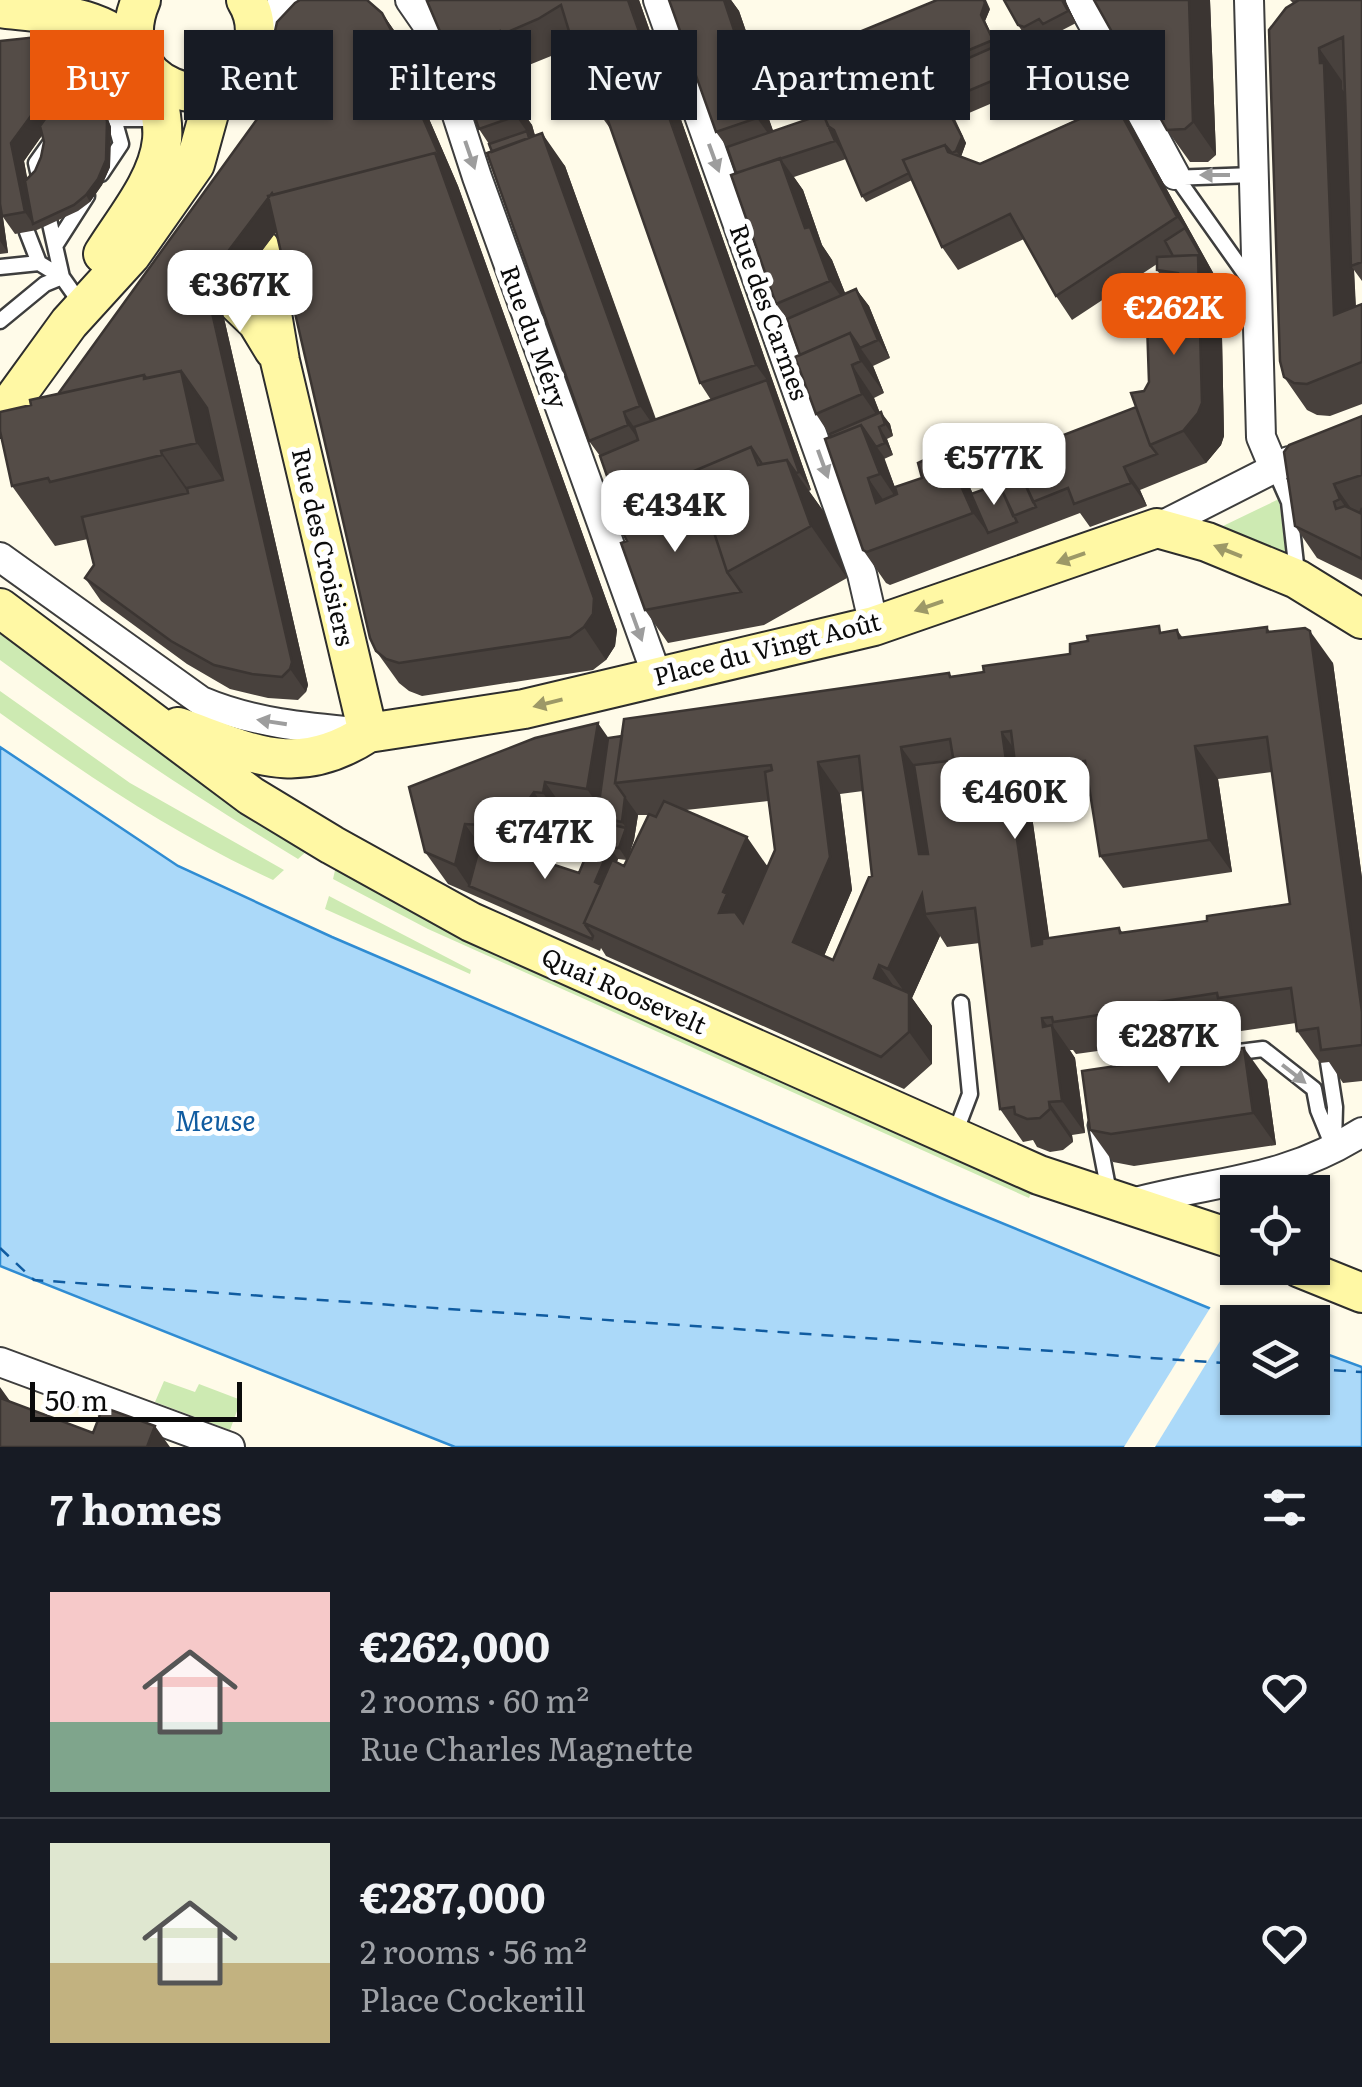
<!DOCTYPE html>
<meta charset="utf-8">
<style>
:root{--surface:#171b24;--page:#20242c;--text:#f1f3f6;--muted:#9ea1a6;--line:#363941;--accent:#ea580c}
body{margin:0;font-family:Literata,serif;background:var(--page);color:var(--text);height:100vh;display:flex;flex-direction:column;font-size:38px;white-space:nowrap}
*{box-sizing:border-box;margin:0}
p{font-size:32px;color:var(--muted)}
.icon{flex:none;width:55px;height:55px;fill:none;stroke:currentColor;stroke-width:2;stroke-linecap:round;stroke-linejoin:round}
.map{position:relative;height:1447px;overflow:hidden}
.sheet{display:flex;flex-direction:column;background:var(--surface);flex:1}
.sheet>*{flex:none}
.top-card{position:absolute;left:30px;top:30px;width:1302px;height:90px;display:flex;gap:20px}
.fabs{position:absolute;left:1220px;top:1175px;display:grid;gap:20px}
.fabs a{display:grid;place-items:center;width:110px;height:110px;border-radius:0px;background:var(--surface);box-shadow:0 2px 8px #0004;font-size:50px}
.scale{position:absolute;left:30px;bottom:25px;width:212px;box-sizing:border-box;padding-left:10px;border:5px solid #0b0b0b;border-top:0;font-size:28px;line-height:35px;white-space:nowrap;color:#0b0b0b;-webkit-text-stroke:8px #fff;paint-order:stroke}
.price{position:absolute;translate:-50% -85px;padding:0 22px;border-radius:20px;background:#fff;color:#222;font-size:32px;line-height:65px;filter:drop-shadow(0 2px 5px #0008)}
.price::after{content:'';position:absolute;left:50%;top:60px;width:30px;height:22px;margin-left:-15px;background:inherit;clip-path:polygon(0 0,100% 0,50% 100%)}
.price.current{background:var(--accent);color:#fff}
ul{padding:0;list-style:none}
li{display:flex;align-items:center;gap:30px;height:250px;padding:0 50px}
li+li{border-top:2px solid var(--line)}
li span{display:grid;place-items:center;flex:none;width:280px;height:200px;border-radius:0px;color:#555}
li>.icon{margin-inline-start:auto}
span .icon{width:120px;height:120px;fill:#fffc;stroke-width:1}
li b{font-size:42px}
h2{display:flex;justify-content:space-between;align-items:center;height:120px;padding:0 50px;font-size:42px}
.chip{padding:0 35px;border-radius:0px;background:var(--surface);box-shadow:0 2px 8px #0004;font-size:35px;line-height:90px}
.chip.current{background:var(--accent);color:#fff}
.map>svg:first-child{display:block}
.green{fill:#cdeab2}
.water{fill:#abd9f9;stroke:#2f8cd3;stroke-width:2.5}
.pier{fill:#fffbe9}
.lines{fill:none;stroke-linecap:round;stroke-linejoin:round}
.ferry{stroke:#105ca1;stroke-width:2.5;stroke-dasharray:12 10;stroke-linecap:butt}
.lane-casing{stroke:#3e3e3e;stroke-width:19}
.street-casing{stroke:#3e3e3e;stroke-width:32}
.secondary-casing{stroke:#2d2d2d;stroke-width:42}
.lane{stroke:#fff;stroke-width:14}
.street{stroke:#fff;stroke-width:28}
.secondary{stroke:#fff8a4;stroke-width:38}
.wall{fill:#48413d;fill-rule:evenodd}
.shaded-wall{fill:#3b3532}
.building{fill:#544c47;stroke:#3b3532;stroke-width:2.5;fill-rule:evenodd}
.oneway{fill:#9d9d9d}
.oneway2{fill:#9d9967}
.labels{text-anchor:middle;stroke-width:10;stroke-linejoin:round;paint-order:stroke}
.street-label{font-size:25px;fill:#0b0b0b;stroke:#fff}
.water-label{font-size:28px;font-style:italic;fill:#105ca1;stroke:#fff}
</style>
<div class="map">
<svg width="1362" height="1447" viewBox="0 0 1362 1447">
<rect width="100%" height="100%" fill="#fffbe9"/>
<path class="green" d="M1279,499L1286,556L1223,526Z
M0,634L309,849L298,859C195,797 97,731 0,660Z
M0,691L130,783L284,870L273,880C175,835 88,776 0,713Z
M336,866L1032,1191L1029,1198L428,929L333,879Z
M329,896L471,970L470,974L325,909Z
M164,1381L195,1392L199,1384L241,1400L230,1430L155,1402Z"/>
<path class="water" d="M0,747L178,866L332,937L948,1201L1243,1322H1238V1398H1312L1313,1349L1362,1367V1447H455L0,1266Z"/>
<path class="pier" d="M1212,1305L1236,1315L1155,1447H1124Z"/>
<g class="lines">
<path class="ferry" d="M0,1248L34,1280L1238,1364
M1312,1369L1362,1372"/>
<g class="lane-casing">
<path id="lane" d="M78,104L95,73L98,30
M93,121L106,100L95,73
M101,174L121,144L114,119H161
M1175,175L1253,285
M1170,178L1254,175
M41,185L36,163L51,142
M46,206L62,277L79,301
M27,232L39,263L62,277
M55,246L87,196
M0,267L39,263
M0,321L45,284L62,277
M1274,468L1289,502L1297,573
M1231,1053L1263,1049L1314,1089L1318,1110L1334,1149
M1328,1062L1335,1107L1334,1143
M1096,1125L1109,1192
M954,1136L970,1094L961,1003"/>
</g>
<g class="street-casing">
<path id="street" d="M410,0L428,26L477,177L657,676
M658,0L862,574L874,626
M1080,0L1175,175
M1249,0L1261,437L1274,468
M255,32L283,5L294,0
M1157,528L1289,461
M0,557L201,701C255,724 311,728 368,733
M1128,1204C1214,1180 1282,1183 1362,1132
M0,1362L230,1447"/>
</g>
<g class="secondary-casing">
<path id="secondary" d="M141,0C104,85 223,130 251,52C257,35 256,16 246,0
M0,8C50,15 97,12 136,51
M261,249L280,361L368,733
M103,254C124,220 158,181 162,140C164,119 157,97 153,77
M229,295L257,322L274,350
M0,418L69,323L131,255L195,164L216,88
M0,608L251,796L332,845L471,922L1039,1175L1238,1241
M178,727C250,752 296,780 368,733L524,709L874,626L1157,528L1207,542L1297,579L1362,619
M1300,1268L1362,1293"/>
</g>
<use href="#lane" class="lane"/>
<use href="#street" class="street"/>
<use href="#secondary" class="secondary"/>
</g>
<path class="wall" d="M639,0L811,490L809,491L824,512L847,578L764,625L668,643L645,610L622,519L600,456L589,441L489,144L479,129L476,104L459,79L427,1ZM574,44L591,68L599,113L612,131L700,383L711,400L656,419L565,166L535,136L532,125L514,100L526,96L513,68L522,64L524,67L561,52Z
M669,0H731L739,11L766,89L759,91L773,131L823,114L990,9L985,21L997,46L1021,35L1034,53L1044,81L955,119L966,143L961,156L980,164L1084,116L1092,57L1100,69L1221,287L1224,436L1221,445L1206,463L1140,490L1147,506L1090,527L1080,513L890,585L886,583L863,550L831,437L816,414L800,355L787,319L776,304L727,147L716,132ZM949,66L936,87L884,109V93ZM846,159L862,196L866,202L912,180L942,247L958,270L1024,239L1056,296L1072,320L1157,264V270L1179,302V308L1149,382L1136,407L1021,475L973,494L968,483L945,450L922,478L896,490L884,459L893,455L887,439L893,436L890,424L880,413L874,398L884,393L873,366L890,358L869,306L856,289L845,293L832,260L822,245L803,190L794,177Z
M1004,0H1065L1076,23L1051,36L1048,31L1033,39L1026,37L1018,25Z
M1094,0H1210L1216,155L1208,162H1190L1167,130Z
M1290,0H1362V281L1354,270L1356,306L1362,304V404L1330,416L1317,415L1307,410L1284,377L1293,3Z
M382,13L398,36L408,55L411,77L458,186L617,630L615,646L606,660L593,670L422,696L409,691L399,683L376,651L277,231L221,305L308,685L306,692L298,700L268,698L230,689L187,664L101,601L85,578L94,565L88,539L55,546L12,486L31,405L58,394Z
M0,41L84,64L81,80L103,107L111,127L110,167L102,185L90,202L78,211L37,230L15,234L3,217L8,253L0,254ZM42,135L44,142L41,157L35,171L27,179L24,161Z
M1362,416V580L1317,558L1295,526Z
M1267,627L1270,632L1333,663L1362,878V1081L1343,1083L1329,1062L1320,1063L1297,1031L1296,1023L1241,1031L1237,1026L1206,1031L1220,1051L1267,1080L1276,1145L1134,1166L1113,1162L1090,1130L1143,1062L1141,1045L1076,1054L1073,1050H1070L1075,1058L1085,1133L1072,1135L1073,1142L1063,1150L1050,1152L1037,1147L1033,1140L1023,1142L1000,1109L980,943L947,947L940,936L912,998L932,1026V1064L904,1089L606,956L601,948L600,951L448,884L425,852L409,787L608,738L952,676L984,672L1163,633L1177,630L1183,638ZM1272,772L1290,904L1207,921L1123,933L1119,928L1049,938L1028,788L1039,803L1091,796L1100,856L1123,888L1232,872L1218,779ZM863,791L872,876L833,960L824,956L852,890L840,794ZM768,801L775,850L768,866L686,810ZM568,815L599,820L608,832L579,873L507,849L508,842L542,844L557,825L566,826ZM638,815H648L628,858L634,840ZM618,859L627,860L624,866L617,862Z"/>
<path class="shaded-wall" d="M628,0H639L811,490L799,472L767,380L756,365Z
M724,0H731L739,11L766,89L743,57Z
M984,0H986L990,9L985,21L997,46L981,15Z
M1062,0H1065L1076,23L1068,11Z
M1189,0H1210L1216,155L1193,122Z
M382,13L398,36L408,55L411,77L458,186L617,630L615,646L606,660L584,627Z
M490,35L513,68L526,96L503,64Z
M1021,35L1034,53L1044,81L1032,64Z
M72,46L84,64L81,81L24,161L36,223L33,224L25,212L11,143Z
M1319,48L1342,81V89L1347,96L1351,266L1354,270L1357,347L1334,315Z
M1092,57L1100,69L1221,287L1224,436L1221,445L1206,463L1183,431L1185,228L1177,217L1115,103Z
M736,59L759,91L780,150L757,118Z
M880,87L884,93V117L880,111Z
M509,93L532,125L539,149L516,116Z
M99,101L103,107L111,127L110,167L102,185L90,202L86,195Z
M823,114L835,132L847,159L835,141Z
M952,116L966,143L961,157L956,151Z
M542,133L565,166L662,438L640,406Z
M780,158L803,190L822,245L832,260L853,313L830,281L805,228Z
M272,193L285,220L221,305L308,685L306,692L290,669L205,282Z
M0,198L8,253L0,241Z
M856,289L869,306L890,358L878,340Z
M850,333L873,366L884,393L861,361Z
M852,365L874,398L885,427L862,394Z
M181,371L223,431L239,503L197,443Z
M624,412L646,445L651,457L628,425Z
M881,412L890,424L893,436L885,424Z
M861,425L884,457L902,507L880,474Z
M879,427L887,439L893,455L885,443Z
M945,450L968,483L990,532L988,533L973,513Z
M161,451L204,512V516L162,455Z
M787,460L824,512L847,578L811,526Z
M1124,467L1140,490L1147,506L1131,483Z
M868,478L891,511L876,503Z
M1334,484L1357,517L1362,531L1340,499Z
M1310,631L1333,663L1362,878V1012Z
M598,723L621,756L610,822L587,789Z
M1002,732L1025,764L1016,771L1028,788L1055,978L1032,946Z
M1195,746L1218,779L1232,872L1209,840Z
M901,747L924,779L942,887L919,854Z
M948,761L971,793L978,839L955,806Z
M818,762L840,794L852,890L816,975L793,942Z
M545,782L568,815L566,826L543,793Z
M534,792L557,825L542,844L520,812Z
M625,797L638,815L634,840L627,860L619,848L626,828L622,822Z
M486,809L508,842L505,858L482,825Z
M465,824L488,857L469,886L455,865Z
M747,837L770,870L742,946L719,913L723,892Z
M610,847L618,859L603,894L595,882Z
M922,894L925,914L940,936L912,998L932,1026V1064L909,1032V998L888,969Z
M879,965L902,998L874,978Z
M1138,1005L1160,1038L1161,1042L1138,1009Z
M1042,1018L1054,1035L1052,1025L1075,1058L1085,1133L1062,1101Z
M1205,1030L1228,1063L1209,1053Z
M1244,1048L1267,1080L1276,1145L1253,1113Z
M1049,1102L1072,1135L1073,1142L1050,1109Z
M0,1387L20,1415L0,1406Z
M155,1426L170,1447H147Z"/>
<path class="building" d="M300,0H367L382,13L392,32L395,54L442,162L435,153L273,195L272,193L205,282L292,662L290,669L282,677L252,674L214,665L171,641L85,578L94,565L82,517L188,493L187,488L223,480L207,408L181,371L146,378L144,375L58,394L281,86L270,60L272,45L277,22L295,3Z
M431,0H628L756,365L700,383L605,112L599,113L585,72L592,69L581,38L572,41L561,5L538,19L501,35L500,31L490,35L503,64L459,79L441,44L444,41L427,1Z
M669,0H724L743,57L736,59L757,118L716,132Z
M937,0H984L985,3L981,15L993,40L880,87V111L936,87L962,137L956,151L952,153L945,145L903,160L909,173L862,196L834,130L828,126L801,56Z
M1004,0H1062L1068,11L1043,24L1039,19L1024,27L1018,25Z
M1094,0H1189L1193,122L1185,129L1167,130Z
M1299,0H1362V262L1351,266L1343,37L1319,48L1320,63H1324L1334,315L1362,304V362L1307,384L1294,383L1284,377L1280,361L1269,30L1286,8Z
M57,35L66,38L72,46L69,64L11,143L25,212L2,216L0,204V41Z
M1021,35L1032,64L942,102L930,75Z
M1092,57L1122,114L1115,103L1084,116L1062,75Z
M77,75L99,101L107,121L106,160L98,179L86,195L74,205L33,224L25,181L35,171L41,157L44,142L40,126Z
M509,93L516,116L479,129L471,106Z
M1115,103L1177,217L1056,296L1010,214L942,247L903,160L945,145L948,152L980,164Z
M823,114L835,141L736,173L727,147Z
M527,131L529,138L492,152L489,144Z
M542,133L640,406L624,412L628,425L589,441L487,153Z
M435,153L594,598L593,614L584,627L570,637L399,663L386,659L376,651L370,638L268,196Z
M780,158L805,228L810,227L830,281L776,304L731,175Z
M1185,228L1212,275L1198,255L1173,256L1165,241Z
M1198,255L1202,403L1198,413L1183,431L1150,445L1131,393L1144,391L1149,382L1147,323L1165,309L1179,308L1178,273L1157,270V257Z
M856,289L878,340L860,348L850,333L800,355L787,319Z
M850,333L861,361L852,365L862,394L816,414L795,357Z
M181,371L197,443L161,451L162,455L50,482L48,478L12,486L0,431V412L31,405L30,400L144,375V379Z
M767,380L799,472L796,473L787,460L762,464L751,447L694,471L701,493L622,519L600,456L638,440L634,427Z
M1136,407L1150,445L1157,454L1124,467L1131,483L1074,504L1068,488L1033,502L1012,455Z
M881,412L885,424L879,427L885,443L876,447L861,425L831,437L830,434Z
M1362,416V475L1334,484L1340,499L1334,502L1336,509L1345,506L1360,513L1362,508V559L1295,526L1284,452L1289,445Z
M861,425L880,474L868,478L876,503L897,494L895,487L922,478L918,463L945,450L973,513L867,552L863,550L825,439Z
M751,447L758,465L787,460L811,526L727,572L694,471Z
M1021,475L1036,507L1013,516L999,483Z
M999,484L1017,522L988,533L971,494Z
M701,493L727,572L741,592L645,610L621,543L627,541L617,521Z
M1159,626L1160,633L1177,630L1179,638L1267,627V632L1305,628L1310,631L1362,1012V1045L1321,1050L1318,1028L1297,1031L1291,988L1218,998L1217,993L1138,1005V1009L1053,1022L1052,1017L1042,1018L1043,1027L1052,1025L1062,1101L1049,1102L1050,1109L1040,1118L1027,1119L1015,1114L1014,1107L1000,1109L975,908L925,914L922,894L888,969L879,965L874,978L909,993V1032L881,1057L584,923L612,860L624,866L649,814L656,817L664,801L747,837L723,892L727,894L719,913L735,912L743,923L775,850L765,772L772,770L771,765L615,783L624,719L949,673L950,677L984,672L983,666L1070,654V644L1088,641L1087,636ZM1011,731L1016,771L1085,761L1100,856L1209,840L1195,746L1267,737L1290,904L1207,916V921L1120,933L1119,928L1042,939V944L1032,946L1002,732ZM950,739L961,806H955L948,761L914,765L928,854H919L901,747ZM859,756L872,876L869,877L833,960L793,942L830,857L818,762Z
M598,723L587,789L545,782L543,793L534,792L520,812L486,809L482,825L465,824L455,865L425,852L409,787L535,738Z
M622,736L615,783L625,797L622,822L597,817L608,738Z
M613,825L626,828L619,848L610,847L595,882L601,885L584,923L593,936L592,939L469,886L480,845L496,846L579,873L593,839L602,843Z
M1205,1030L1209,1053L1244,1048L1253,1113L1111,1134L1090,1130L1082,1071L1143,1062L1140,1039Z
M0,1398L93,1433L103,1407L155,1426L147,1447H0Z"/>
<defs><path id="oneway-solid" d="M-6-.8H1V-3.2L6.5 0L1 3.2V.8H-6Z" transform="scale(2.5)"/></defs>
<g class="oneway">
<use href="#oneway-solid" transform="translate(470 155) rotate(71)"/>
<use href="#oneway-solid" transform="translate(714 158) rotate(70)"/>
<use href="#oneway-solid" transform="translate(1215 175) rotate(180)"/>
<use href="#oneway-solid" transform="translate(823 464) rotate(70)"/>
<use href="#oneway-solid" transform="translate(637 627) rotate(70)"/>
<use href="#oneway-solid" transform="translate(272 722) rotate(-171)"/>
<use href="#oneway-solid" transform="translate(1294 1074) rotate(38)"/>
</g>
<g class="oneway2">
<use href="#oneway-solid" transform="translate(1228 551) rotate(-158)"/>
<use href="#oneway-solid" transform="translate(1071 558) rotate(161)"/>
<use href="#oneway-solid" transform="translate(929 606) rotate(161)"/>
<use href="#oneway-solid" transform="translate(548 703) rotate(166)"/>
</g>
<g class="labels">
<g class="street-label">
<text transform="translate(769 312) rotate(70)" y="9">Rue des Carmes</text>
<text transform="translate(534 337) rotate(70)" y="9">Rue du Méry</text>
<text transform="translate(323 547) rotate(77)" y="9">Rue des Croisiers</text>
<text transform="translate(767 649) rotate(-14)" y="9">Place du Vingt Août</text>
<text transform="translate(624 991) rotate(24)" y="9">Quai Roosevelt</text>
</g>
<g class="water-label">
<text x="215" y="1131">Meuse</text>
</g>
</g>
</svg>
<div class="fabs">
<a><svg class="icon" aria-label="locate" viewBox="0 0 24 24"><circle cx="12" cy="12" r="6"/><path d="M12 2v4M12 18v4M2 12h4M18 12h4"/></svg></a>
<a><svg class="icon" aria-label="layers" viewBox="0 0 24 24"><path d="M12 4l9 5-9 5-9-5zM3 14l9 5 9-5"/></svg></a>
</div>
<div class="scale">50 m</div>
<b class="price" style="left:240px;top:335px">€367K</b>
<b class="price current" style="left:1174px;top:358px">€262K</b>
<b class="price" style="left:994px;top:508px">€577K</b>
<b class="price" style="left:675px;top:555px">€434K</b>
<b class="price" style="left:1015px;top:842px">€460K</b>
<b class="price" style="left:545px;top:882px">€747K</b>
<b class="price" style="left:1169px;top:1086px">€287K</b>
<div class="top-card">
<a class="chip current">Buy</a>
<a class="chip">Rent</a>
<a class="chip">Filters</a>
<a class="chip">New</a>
<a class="chip">Apartment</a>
<a class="chip">House</a>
</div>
</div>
<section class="sheet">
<h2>7 homes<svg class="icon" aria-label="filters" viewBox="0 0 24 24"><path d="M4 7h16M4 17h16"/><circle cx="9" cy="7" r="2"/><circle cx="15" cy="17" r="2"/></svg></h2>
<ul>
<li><span style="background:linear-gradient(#f6c9c9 65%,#7fa58c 0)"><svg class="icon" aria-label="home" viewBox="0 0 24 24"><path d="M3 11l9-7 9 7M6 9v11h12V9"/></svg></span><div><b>€262,000</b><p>2 rooms · 60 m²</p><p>Rue Charles Magnette</p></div><svg class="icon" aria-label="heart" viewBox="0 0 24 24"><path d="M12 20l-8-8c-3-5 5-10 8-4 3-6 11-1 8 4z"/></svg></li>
<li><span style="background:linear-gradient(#dfe7d0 60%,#c2b280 0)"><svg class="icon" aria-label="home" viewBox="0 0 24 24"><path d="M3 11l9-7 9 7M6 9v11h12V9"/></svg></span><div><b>€287,000</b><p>2 rooms · 56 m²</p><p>Place Cockerill</p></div><svg class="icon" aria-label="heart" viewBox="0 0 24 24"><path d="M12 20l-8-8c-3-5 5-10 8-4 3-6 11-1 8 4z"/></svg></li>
</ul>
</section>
